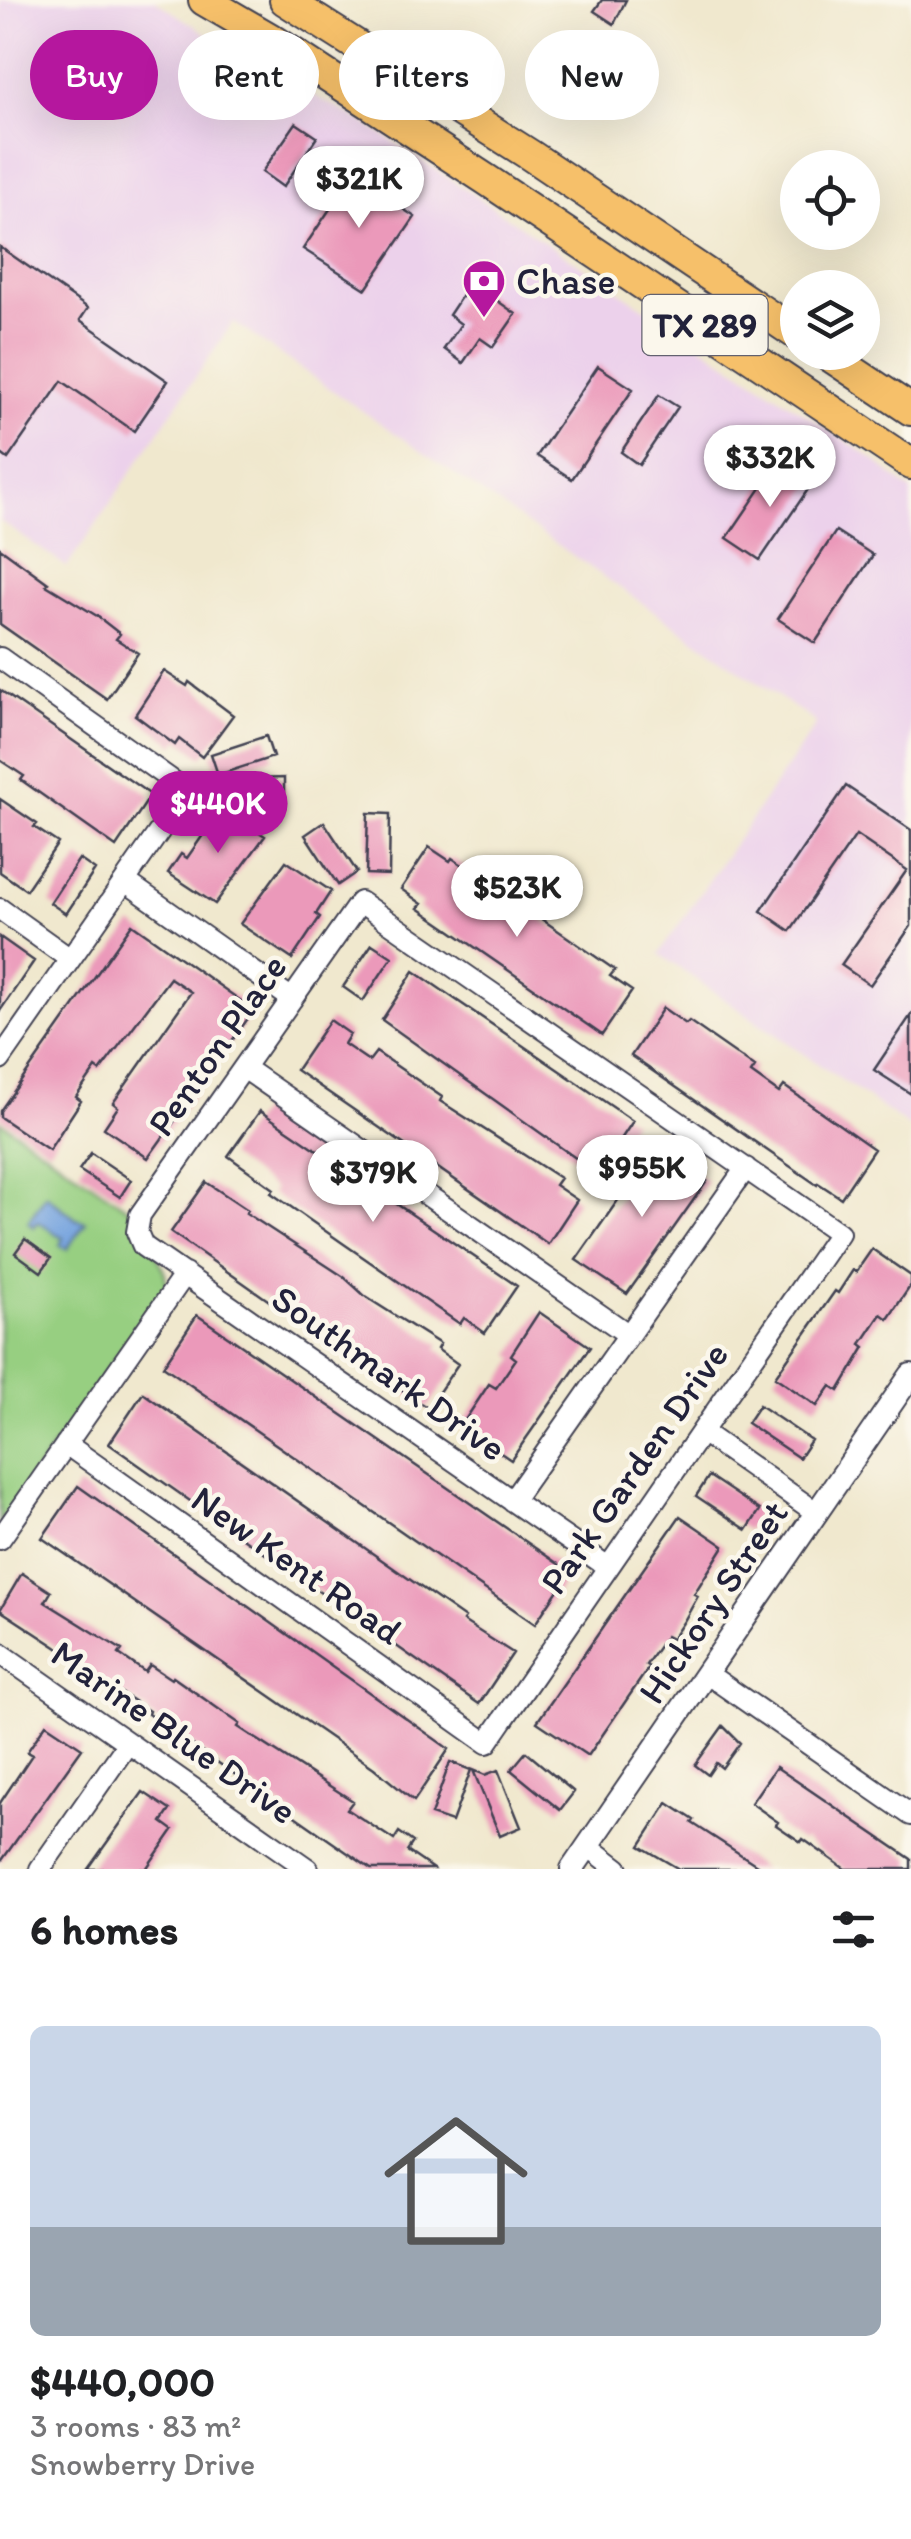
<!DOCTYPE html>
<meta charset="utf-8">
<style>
:root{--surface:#fff;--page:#f2f2f2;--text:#202124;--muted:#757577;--accent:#b5179e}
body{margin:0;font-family:Itim,sans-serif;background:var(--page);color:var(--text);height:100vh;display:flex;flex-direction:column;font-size:38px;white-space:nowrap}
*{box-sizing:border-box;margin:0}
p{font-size:32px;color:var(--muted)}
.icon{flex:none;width:55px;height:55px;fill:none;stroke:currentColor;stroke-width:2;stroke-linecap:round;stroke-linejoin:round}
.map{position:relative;height:1869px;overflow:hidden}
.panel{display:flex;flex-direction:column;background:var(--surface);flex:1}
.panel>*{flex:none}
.top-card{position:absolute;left:30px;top:30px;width:852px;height:90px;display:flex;gap:20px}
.controls{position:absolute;left:780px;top:150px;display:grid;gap:20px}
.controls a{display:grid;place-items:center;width:100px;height:100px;border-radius:50%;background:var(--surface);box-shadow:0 10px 40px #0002;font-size:50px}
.price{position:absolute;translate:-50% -85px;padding:0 22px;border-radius:35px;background:#fff;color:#222;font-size:32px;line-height:65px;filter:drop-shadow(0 2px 5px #0008)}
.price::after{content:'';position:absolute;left:50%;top:60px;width:30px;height:22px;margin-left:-15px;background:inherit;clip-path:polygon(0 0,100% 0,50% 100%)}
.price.selected{background:var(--accent);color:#fff}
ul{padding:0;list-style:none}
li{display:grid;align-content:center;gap:20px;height:530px;padding:0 30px}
li span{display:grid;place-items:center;height:310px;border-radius:15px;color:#555}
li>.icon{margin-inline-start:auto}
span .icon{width:180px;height:180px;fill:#fffc;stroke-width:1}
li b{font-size:42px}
h2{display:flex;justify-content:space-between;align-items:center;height:120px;padding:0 30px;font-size:42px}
.tag{padding:0 35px;border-radius:45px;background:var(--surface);box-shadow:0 10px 40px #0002;font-size:35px;line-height:90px}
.tag.selected{background:var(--accent);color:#fff}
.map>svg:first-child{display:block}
.built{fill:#ecd1eb}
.green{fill:#97cf81;stroke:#5c785e;stroke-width:2.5}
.water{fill:#74a3de;stroke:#4b628c;stroke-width:2.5}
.building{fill:#eb99ba}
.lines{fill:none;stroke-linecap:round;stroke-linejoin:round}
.minor-casing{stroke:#414051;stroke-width:24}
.tertiary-casing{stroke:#414051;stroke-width:26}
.primary-casing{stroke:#414051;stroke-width:34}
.minor{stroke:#fff;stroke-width:20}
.tertiary{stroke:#fff;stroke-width:22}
.primary{stroke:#f6c06b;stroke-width:30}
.labels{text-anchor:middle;stroke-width:9;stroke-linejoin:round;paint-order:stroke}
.shield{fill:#fbf7ec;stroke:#636270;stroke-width:2.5}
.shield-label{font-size:35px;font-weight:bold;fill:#22223b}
.poi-label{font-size:38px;fill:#22223b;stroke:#fbf7ec;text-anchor:start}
.street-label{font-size:38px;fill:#22223b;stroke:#fbf7ec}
</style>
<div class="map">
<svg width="911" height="1869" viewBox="0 0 911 1869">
<rect width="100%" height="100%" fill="#fbf7ec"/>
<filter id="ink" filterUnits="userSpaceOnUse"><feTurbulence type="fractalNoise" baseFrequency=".01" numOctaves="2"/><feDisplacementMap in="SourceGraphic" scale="20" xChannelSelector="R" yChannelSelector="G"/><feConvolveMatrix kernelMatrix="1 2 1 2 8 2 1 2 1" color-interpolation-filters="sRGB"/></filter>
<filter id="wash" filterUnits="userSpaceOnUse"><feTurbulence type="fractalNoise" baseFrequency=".0048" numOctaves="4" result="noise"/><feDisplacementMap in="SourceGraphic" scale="40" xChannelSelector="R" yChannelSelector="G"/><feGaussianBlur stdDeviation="2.25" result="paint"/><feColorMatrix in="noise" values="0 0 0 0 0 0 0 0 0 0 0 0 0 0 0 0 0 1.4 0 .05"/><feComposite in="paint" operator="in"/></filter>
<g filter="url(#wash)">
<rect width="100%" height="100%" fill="#f0e8ce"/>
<path class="built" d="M0,0H154L238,54L368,125L873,459L911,491V1128L659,954L817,723L233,322L67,567L0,521Z"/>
<path class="green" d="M0,1121L132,1211L164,1269L167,1285L0,1523Z"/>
<path class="water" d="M46,1195L76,1219L86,1222L67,1249L60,1245L63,1238L38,1222L34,1227L28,1222Z"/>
<g id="blocks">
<path class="building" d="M602,0H626L614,24L594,11Z
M296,123L317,137L283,187L262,172Z
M359,166L369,173L363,182L415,217L366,289L303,249Z
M0,247L88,308L80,320L168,381L134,431L62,381L8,459L0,453Z
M471,282L516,314L493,347L480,338L463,363L444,349L461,324L449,315Z
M598,366L633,389L572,479L537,456Z
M659,395L678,407L639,465L621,452Z
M780,460L813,482L760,560L727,538Z
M836,531L873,555L815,643L778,619Z
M0,548L48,583L46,585L97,616L120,634L116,639L138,653L107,699L0,624Z
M164,671L187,686L189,682L233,715L202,757L179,739L175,745L135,715Z
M0,690L151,795L116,847L21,780L24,776L0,760Z
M266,736L273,757L218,775L211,754Z
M284,778V802L222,803V780Z
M846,786L911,830V926L870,985L841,965L907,870L856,835L790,931L761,911Z
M0,799L37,824L34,827L58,843L26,890L0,872Z
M222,808L265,836L215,904L168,873L181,854L187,858Z
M368,813L390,814L389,875L366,874Z
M324,822L357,872L338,885L305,835Z
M429,847L450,861L452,858L496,888L493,893L521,912L524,907L615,970L610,976L632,991L602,1035L418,908L422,904L401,889Z
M79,859L95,870L66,914L50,903Z
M286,861L331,891L316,914L320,917L292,959L240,924Z
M132,924L254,1010L148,1158L104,1128L118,1107L113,1103L191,992L170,978L100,1071L96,1068L76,1097L81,1101L49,1150L0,1117V1111Z
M0,937L34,961L0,1011Z
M372,944L392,957L363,1001L343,987Z
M414,971L633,1121L602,1168L581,1153L577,1159L382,1020Z
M663,1008L686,1024L689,1021L755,1067L751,1073L779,1093L784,1086L874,1149L841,1198L818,1183L817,1185L631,1056Z
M911,1015V1094L874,1070Z
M330,1020L350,1034L344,1044L369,1061L376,1052L442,1097L440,1101L560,1178L555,1185L577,1200L548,1244L296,1070Z
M260,1111L517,1286L485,1333L464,1318L460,1324L344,1244L271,1193L274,1189L228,1156Z
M656,1146L707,1181L627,1294L576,1260Z
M91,1153L131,1180L120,1197L79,1170Z
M206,1182L248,1210L246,1213L344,1277L366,1297L440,1344L437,1349L458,1364L428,1408L339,1350L171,1232Z
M25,1239L51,1258L41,1272L15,1253Z
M872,1249L911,1276V1285L888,1319L881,1314L861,1344L865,1347L839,1391L831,1386L817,1406L775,1377L835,1291L838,1293L853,1270L856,1272Z
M539,1312L590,1347L511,1460L461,1426L489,1384L496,1388L516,1359L511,1355Z
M197,1315L570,1572L535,1624L163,1366Z
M143,1393L465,1618L463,1621L513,1653L479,1704L109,1444Z
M759,1405L811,1440L799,1458L747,1423Z
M709,1476L760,1510L747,1530L696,1496Z
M78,1486L449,1749L414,1801L374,1768L42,1538Z
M680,1516L724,1546L694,1594L698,1596L684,1621L672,1639L666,1636L646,1665L649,1667L588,1756L537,1722Z
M22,1573L51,1592L45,1602L122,1650L119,1654L145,1672L150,1665L171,1679L173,1677L240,1724L238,1727L353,1801L347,1809L394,1840L399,1832L413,1842L407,1851L433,1869H371L148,1714L149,1711L71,1660L73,1658L0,1610Z
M46,1724L82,1748L0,1863V1803L32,1755L27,1752Z
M723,1726L740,1743L722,1768L716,1763L708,1775L695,1765Z
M526,1752L574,1792L560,1810L511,1770Z
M450,1762L471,1770L452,1822L431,1815Z
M776,1767L911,1859V1869H845L803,1839L801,1842L776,1825L778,1822L751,1803Z
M473,1770L485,1775L498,1770L521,1827L500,1836Z
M143,1792L170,1810L162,1822L173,1830L146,1869H88Z
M668,1803L694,1820L692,1823L763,1869H679L640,1846Z"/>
</g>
</g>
<g filter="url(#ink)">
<use href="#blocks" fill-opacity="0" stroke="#414051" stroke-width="2.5"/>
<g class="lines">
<g class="minor-casing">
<path id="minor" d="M0,658L174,782L177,806L0,1060
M125,881L292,999
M0,909L70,959
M244,1068L629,1335
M702,1432L817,1513
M66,1444L487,1743L839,1233L360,902L140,1215L137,1232L143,1246L608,1567
M512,1501L746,1168
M0,1539L185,1274
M0,1653L308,1869
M706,1673L911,1815
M588,1846L618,1869
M40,1869L128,1743"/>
</g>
<g class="tertiary-casing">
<path id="tertiary" d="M572,1869L911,1375"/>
</g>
<g class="primary-casing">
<path id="primary" d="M204,0L276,42L487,180L911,464
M285,0L530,155L798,335
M824,352L911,410"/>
</g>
<use href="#minor" class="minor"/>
<use href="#tertiary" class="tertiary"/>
<use href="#primary" class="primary"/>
</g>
</g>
<defs>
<g id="bank-pin" transform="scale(2.25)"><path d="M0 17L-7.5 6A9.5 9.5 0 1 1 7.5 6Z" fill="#b5179e" stroke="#fbf7ec"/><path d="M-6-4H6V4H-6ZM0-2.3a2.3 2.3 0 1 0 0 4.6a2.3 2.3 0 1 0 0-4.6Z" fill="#fff"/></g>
</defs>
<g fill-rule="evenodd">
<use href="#bank-pin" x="484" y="281"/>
</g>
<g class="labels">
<rect class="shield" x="642.5" y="295" width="125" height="60" rx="8"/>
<g class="shield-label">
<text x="705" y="337">TX 289</text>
</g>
<g class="poi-label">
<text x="516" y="294">Chase</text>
</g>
<g class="street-label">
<text transform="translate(217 1045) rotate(-55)" y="13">Penton Place</text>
<text transform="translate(389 1373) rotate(35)" y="13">Southmark Drive</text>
<text transform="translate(634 1468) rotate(-55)" y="13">Park Garden Drive</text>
<text transform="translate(297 1565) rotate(35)" y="13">New Kent Road</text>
<text transform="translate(713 1602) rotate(-56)" y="13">Hickory Street</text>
<text transform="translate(174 1732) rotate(35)" y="13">Marine Blue Drive</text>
</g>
</g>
</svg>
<div class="controls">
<a><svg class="icon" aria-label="locate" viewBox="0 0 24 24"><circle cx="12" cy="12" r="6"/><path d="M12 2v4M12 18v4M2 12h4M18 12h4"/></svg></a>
<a><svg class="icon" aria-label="layers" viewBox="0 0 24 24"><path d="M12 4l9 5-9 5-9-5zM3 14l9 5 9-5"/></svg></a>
</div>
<b class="price" style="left:359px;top:231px">$321K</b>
<b class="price" style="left:770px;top:510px">$332K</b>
<b class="price selected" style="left:218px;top:856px">$440K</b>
<b class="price" style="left:517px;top:940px">$523K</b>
<b class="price" style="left:642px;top:1220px">$955K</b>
<b class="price" style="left:373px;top:1225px">$379K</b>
<div class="top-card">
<a class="tag selected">Buy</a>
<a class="tag">Rent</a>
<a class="tag">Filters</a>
<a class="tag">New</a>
</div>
</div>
<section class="panel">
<h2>6 homes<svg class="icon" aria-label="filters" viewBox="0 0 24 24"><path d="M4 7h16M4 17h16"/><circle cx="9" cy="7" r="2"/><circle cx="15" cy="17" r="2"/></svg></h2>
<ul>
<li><span style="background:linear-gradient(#c9d6e8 65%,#9aa5b1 0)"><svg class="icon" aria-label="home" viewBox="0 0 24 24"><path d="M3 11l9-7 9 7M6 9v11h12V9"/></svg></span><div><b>$440,000</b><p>3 rooms · 83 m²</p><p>Snowberry Drive</p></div></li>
</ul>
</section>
